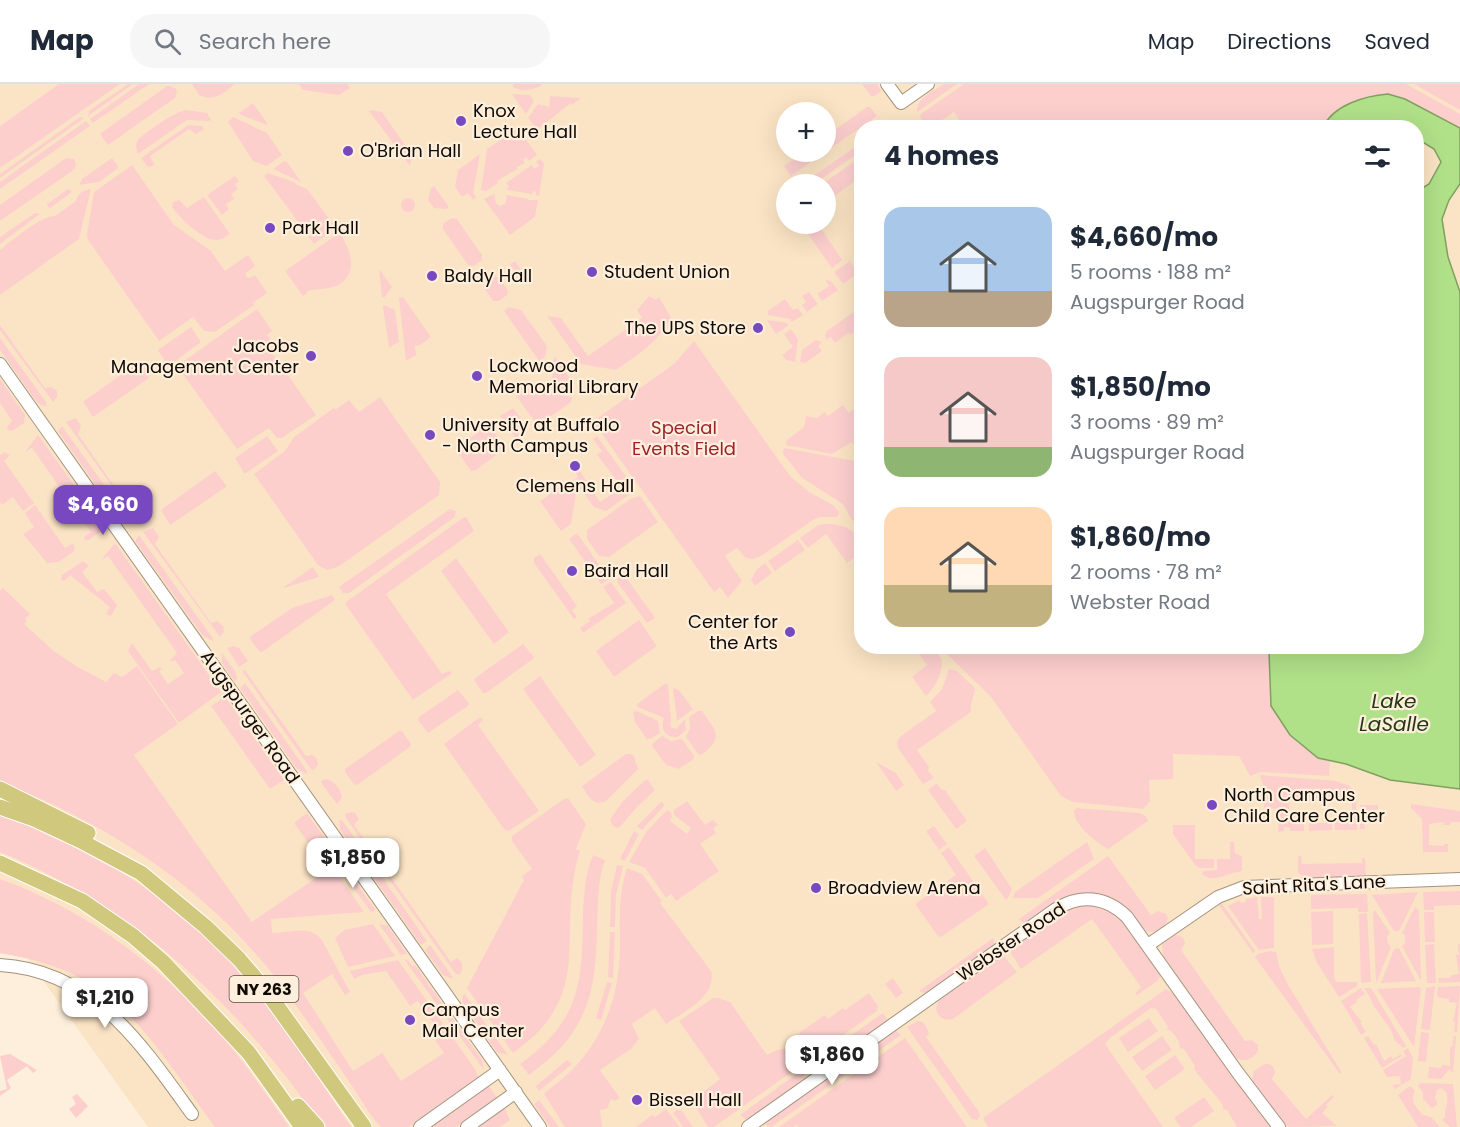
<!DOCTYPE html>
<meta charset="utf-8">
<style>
:root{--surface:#fff;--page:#f6f6f7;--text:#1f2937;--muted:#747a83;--line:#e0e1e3;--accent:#7748c0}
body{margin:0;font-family:Poppins,sans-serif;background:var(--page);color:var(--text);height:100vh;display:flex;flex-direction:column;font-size:22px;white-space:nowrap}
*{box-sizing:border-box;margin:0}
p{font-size:20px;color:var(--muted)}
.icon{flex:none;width:33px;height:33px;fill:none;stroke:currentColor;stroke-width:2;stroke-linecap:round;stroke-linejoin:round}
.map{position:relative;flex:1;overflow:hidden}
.sheet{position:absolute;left:854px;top:36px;width:570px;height:534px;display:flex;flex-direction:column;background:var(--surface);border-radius:24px;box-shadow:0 6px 24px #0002}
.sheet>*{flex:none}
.tools{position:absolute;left:776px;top:18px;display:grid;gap:12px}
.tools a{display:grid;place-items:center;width:60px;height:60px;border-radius:50%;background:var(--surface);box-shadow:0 6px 24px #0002;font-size:30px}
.price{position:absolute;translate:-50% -51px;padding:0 14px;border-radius:12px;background:#fff;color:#222;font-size:20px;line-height:39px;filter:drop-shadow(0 2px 3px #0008)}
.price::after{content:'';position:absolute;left:50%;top:36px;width:18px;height:14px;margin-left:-9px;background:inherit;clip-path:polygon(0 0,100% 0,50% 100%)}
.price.active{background:var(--accent);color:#fff}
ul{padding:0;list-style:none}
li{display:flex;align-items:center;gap:18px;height:150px;padding:0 30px}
li span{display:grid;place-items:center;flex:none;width:168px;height:120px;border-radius:18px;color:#555}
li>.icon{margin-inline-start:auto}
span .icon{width:72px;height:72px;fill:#fffc;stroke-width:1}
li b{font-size:26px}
h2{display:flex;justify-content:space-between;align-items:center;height:72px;padding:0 30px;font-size:26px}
header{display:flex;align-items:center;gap:36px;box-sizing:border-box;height:84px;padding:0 30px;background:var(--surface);border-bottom:2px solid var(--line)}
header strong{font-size:28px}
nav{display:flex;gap:33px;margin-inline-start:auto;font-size:21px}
.search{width:420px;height:54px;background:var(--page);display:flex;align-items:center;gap:15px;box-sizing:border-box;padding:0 21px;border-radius:24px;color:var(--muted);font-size:22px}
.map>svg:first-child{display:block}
.built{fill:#fbe4c5;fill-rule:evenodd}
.green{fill:#fccfcd}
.water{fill:#b0e088;stroke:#80a060;stroke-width:1.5}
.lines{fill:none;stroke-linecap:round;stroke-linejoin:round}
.minor-casing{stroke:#a3937c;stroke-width:14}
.major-casing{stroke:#fff;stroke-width:17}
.minor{stroke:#fff;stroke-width:12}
.major{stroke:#cfc87d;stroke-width:15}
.poi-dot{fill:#7748c0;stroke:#fdefdb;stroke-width:2}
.labels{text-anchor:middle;stroke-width:4.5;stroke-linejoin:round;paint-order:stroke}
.shield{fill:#fdefdb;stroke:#574f44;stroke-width:1.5}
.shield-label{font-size:16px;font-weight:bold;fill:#100a04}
.poi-label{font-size:18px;fill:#100a04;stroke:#fdefdb;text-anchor:start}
.park-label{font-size:18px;fill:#9b232f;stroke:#fdefdb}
.street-label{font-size:18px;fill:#100a04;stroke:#fdefdb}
.water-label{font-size:20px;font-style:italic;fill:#253713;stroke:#fdefdb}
</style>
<header>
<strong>Map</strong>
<div class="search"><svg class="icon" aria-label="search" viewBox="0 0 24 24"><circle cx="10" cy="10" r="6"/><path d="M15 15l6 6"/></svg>Search here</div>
<nav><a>Map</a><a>Directions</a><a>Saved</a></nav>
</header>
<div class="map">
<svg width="1460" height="1043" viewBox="0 0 1460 1043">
<rect width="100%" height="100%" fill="#fdefdb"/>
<path class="built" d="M0,0H1460V1043H148L27,874L0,869ZM786,28H825V68H786ZM861,44H1416V562H861ZM786,100H825V140H786Z"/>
<path class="green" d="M59,0H120L0,84V42Z
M128,0H133L88,32L89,27Z
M139,0H149L93,39L90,35Z
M192,0H234C224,10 213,18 199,11Z
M299,0H347L350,4L339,11L303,6Z
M514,0H541V2C532,6 520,9 512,2Z
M862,0H877L881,7L875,12H871Z
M944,0H957L917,28C916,14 934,7 944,0Z
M964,0H1406L1460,30V44L1405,15L1374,12L1343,22L1327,36L1323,43L965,44L954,28L932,43L927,44L920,33L921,30Z
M1414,0H1460V26Z
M167,2H171L176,5L177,9L175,14L108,61L100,50Z
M512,10L530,11L534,17L526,30Z
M550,12L581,14L572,21L571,19L539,44L538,42L535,43L528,34L538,20L549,23Z
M253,19L267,39V41L241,31L239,29Z
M867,23H870L877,32L791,92L784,82L805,68H825V53Z
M186,26L207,29L211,36L208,37L187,36L138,70C136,65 135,61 138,56C145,48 176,27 186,26Z
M371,26L382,28L412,71L410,82L369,27Z
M80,33L84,34L0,94V90Z
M233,33L267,49L282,71L267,82L253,77L228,38Z
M86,37L90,42L0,105V98Z
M188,41L202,42L204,45L196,50L189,45L150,72L154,80L151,83L147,82L141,74Z
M518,44L537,71L529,77L526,73L523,76L525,79L517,83V85L497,97L498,99L486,107L481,106L487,65Z
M861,59V67L814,100H802Z
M480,70L473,109L476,113L473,116L468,109L462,113L455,103L458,86Z
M861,73V93L825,119V100H822Z
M66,74L74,75L76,80L75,85L0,137V121Z
M112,74L118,82L117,85L99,98L79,101L82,95Z
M540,75L544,80L539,112L536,111V108L533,107L532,110L507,106L509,102L506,99L532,81L534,85L539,82L536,78Z
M284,77L287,78L301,98L273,85Z
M132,81L174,141L210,166L225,187L248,171L255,182L246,189V193L250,194L255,191L267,209L253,219L254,221L215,248L204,247L193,233L159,257L88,156L87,151L94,108Z
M268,89L294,98L297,101L307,105L336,144L314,160L308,152L312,149L305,139H299L264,92Z
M235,92L239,97L235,100L238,105L231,110L234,115L226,120L229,125L222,131L207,111Z
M434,102L449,123L446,125L434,124L428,116L431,104Z
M68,105L71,106V109L50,124L48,123L47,120Z
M91,105L79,155L0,211V166C11,157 42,131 55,132L76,117C78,108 83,107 91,105Z
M494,110L496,119L499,122L505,120L507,111L528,115V116H538L535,133L510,151L484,115Z
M204,113L230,150C226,152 222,156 217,156C204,158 179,133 172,123L173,118L179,116L187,124Z
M401 121a7 7 0 1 1 14 0a7 7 0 1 1-14 0Z
M35,129L40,130L0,160V153Z
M452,134L457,135L482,171V176L474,182L468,181L443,145V140Z
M801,140H818L842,176L832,184Z
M339,149C350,163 359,187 340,200C332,205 316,205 307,207V209L303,212L285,187Z
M515,177L528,196L524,200L510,180Z
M850,177L858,189L843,200L834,188Z
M379,185L392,203L384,214L382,213Z
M494,192L499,194L508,206L507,211L499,217H493L484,204L485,198Z
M825,196L831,197L838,206L822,217L817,210L829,202Z
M809,208L818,220L807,228L802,221L806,218L802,212Z
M649,212L656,216L659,213L671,234C659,258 637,271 616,286L581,280L547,232L561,234L588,272L642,234L637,226Z
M403,213L431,253L420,261L415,262L416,271L406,277L399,214Z
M785,215L793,226L798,224L803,231L792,238L790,235L768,231V227Z
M385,221L395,226L399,258L390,263H389L383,223Z
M509,223L521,226L547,262L545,273L539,277L504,227Z
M257,225L272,247L267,251L273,259L268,263L316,331L282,354H277L269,344L237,365L177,282Z
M858,225L853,250L848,249L835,259L831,253L826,256L825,251L827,247Z
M767,236L787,239L789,241L776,250Z
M0,241L45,304L51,303L57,307V313L53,318L0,246Z
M191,243L201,258L170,281L167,280L158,266Z
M791,245L798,255L795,278L786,276L782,271L793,263L784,250Z
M0,254L46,318V322L41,321L36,317L0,266Z
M816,256L822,258L818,262L822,267L805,279L800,278L802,266Z
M694,257L790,392L809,408L833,421L839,428L837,433H820L813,436L761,472L753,475L746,474L737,464L725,472L742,497L728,514L720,503L714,508L595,340L599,333L674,280Z
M554,272L574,300L573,307L543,302L552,296Z
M138,279H141L149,294L93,333L84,319V317Z
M0,295L25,331L24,339L12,347L8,346L7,343L12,337L0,319Z
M509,302L572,313L571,318L538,342Z
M380,313L440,398L439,411L338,483L327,486L318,481L254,390L285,367L294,353L334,324L335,326L349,316L359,328Z
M861,314V374L852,358L832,370L786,361L787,356L804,343L806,332L817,334L825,328L828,332L843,321L849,329L860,320L858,316Z
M513,324C519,332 527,340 525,350L517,356L500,332Z
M76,334L81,342L78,350L121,412L128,411L133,415L134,422L130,427L66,338Z
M489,341L506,364L476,386L471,387L455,364Z
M62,342L123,427V430L118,429L113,426L58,347Z
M38,351L101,438L100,448L89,456H85L84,453L91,448L32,364L25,368Z
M267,352L278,367L246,389H244L235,374Z
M597,352L632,401L629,411L606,427L594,423L574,396L578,393L575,387L578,384L600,418L622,403L597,371L602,367L593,355Z
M784,364L861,378V447L850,433L843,420L802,394L783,370Z
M5,368L10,371L4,377L34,419L23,427L13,413L2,421L0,418V371Z
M215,387L226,401V403L170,441L161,426Z
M567,398L576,410L571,440L561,447L540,417Z
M640,412L658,438L609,473L599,472L587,455V446L632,414Z
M35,421L65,464L72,460L75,462L74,467L59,478L47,479L23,450L34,443L25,429Z
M450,425L456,427L455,433L349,509H343L339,503Z
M464,433L467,434L474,447L386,510L442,590L448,587L451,588V590L413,616L346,521V518Z
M823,440C844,440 861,445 861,469L847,479L826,450L808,464L800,454L817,442Z
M153,444L159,453L155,460L211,539L217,537L223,542L224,548L220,553L143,448Z
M577,449L609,495L601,500L569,455Z
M139,451L212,553L213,557L203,552L135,457Z
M798,456L805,466L775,487L768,477Z
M115,459L221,608L179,639L128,567L132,559L152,587L160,583L162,585L159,587L168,600L184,589L175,576L172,578L170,576L177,569L108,472L101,476Z
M540,470L577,522L572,526L577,533L574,535L534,479V474Z
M456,474L509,548L494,560L441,487Z
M83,477L89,482L82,488L97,508L104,505L117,521L111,532L106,530L110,523L70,491L64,497L61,496L62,491Z
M765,479L772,489L755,502L751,496L757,485Z
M313,483L319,493L284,504V503Z
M623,489L655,534L647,539L617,498L618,493Z
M611,498L626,519L583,549L580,544L590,537L588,535L614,519L603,503Z
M3,504L30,530L25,535L27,537L24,540L55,568L76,582L106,598L114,589L122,593L137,582L178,640L134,671L252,838L326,787L330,785L335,786L364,828L271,835L272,849C289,849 310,840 322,856L350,908L345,911L332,890L303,909L353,987L382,969L401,997L444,969L435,956L441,951L418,917L410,922L386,887L362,891L354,895L350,887L398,876L475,985L479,994L409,1043H381C369,1031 360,1013 350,999C328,967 307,936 284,905C214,809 110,740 0,698V507Z
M332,511L335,516L262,568L259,567L250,555L251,552L292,524Z
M639,536L657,562L614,593L596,567Z
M523,560L534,573L533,575L486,609H483L474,596L475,594Z
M233,562L239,564L248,577L239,583L227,564Z
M914,563H934L942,576C942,590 936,603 926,612L912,593L927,581Z
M943,563H1267L1278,635L1298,659L1318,674L1330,677L1329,692L1261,688L1250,692L1239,672L1173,670V695L1149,696L1150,717L1143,725L1073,718L1061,712L991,613L949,572Z
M222,569L235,587L237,594L235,598L222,579Z
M244,585L306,672L313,671L317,675L318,681L314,686L310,684L243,588Z
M949,585L957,587L975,604C974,613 970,620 971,628L917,666L929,683L928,687L934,694L923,700L898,664L897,658L901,652L936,627L930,618L942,605Z
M540,592L596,671L580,683L523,605Z
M245,599L307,687V690L297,685L240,604Z
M666,599L668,600L671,637L670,643L676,645L685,635L686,646L678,653C665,654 660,645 664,634L638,623L637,620Z
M673,604L679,606L693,625L677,637Z
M458,606L469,619L468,622L428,649L418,636L419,633Z
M223,614H226L284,696L270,705L211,622Z
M637,627L658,637L660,649L650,655H647L635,638L633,628Z
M698,627H702C716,647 725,654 701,671L698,670L686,653L690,644L689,633Z
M480,633L483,636L478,641L539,727L509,747L504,745L444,660Z
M399,647H402L411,660L410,663L357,701L354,700L345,688V685Z
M662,652L671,657L682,655L694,672L693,676L678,685L666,681L652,662L653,659Z
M626,670H631L634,672L638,685L606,717C593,723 588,712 582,702Z
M876,678L896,689L904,701L896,707Z
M1260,691L1336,697L1350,702L1356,710L1357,746H1335V736H1337L1338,738L1352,737V715L1337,714V717H1330V715H1310V717L1304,718L1303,715L1289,717V738L1304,739V747H1290L1289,743H1284V747L1278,748L1279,725L1264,724L1265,707Z
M326,695C334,696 341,705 342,714L337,720L322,700L321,697Z
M645,696H648L655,706L636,724L621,742L617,744L613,742L610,736L622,718Z
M937,699L941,705L945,706L967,737L956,745L928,706Z
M568,714L586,740L576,765L580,767C554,850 599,908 513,969L467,904L524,796L522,792L532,785L512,757V752L564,715Z
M662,717L664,722L642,746L637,742Z
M687,717L705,741L713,736L718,741L713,744L716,749L700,760L719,787L676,817L671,810L666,814L645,784L629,778L647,747L667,726L671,728L672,733L670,737L687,750L691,744L674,731V726Z
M1411,720L1460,727V738H1451L1450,741H1444L1443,738L1429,740V761L1444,762V760H1448V768H1423L1422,735L1411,724Z
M1360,721H1378V725L1364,735L1365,745H1360Z
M1077,724L1140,729L1146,732L1148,737L1108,765C1096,758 1073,741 1074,726Z
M351,728L355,729L359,735L354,741L451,878L457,874C464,879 464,885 459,891L455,889L346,734L345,730Z
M307,729L337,771L333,776L331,773L322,778L294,739Z
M0,731C82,758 159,805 220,867C271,919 310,983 351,1043H325C307,1022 292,999 274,978C199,885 110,813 0,768Z
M339,736H342L358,759L354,762L351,761L340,746Z
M1309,736H1311V739H1330L1332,736V746L1309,747Z
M1173,741H1195V775H1214V784H1200L1196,782L1173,750Z
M934,742L947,760L939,766L926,747Z
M634,747L639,750L625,777L620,775Z
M1087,758L1094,775L1038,814H1013L1015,808Z
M1230,758H1234L1235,769L1242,772V787C1228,789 1212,800 1202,790L1203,787L1217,786V775H1230Z
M360,762L427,857L421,861L355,767Z
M949,763L989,820L941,853L938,852L915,820L956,791L941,769Z
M985,764L1012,805L1008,814L1006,816L974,772Z
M593,771L605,776C597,798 598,822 597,845C596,913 586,950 529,991L520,980C581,936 582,899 583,830C584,810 585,789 593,771Z
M1300,771L1301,772L1302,780L1362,779V774H1365L1366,793L1304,794L1298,788V773Z
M1108,772L1151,831L1158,827L1166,830L1168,835C1165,843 1155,851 1146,847C1138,842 1133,829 1125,822C1088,793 1057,817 1026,839H1023L1019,835Z
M339,777L341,778L375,825L374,827L371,828L336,780Z
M617,781L623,782L616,811L615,843H610L611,807Z
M627,784L642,790L662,817L660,819L711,887C717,913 684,927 666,940L655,924L632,940L639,955L632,964L600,986L620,1014L615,1017L611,1015L607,1025L600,1026L602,1043H565L544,1010C552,1002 563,995 572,986C604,953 619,912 620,866C620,839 618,810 627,784Z
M0,795C86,826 161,882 221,951C246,980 267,1012 289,1043H215C179,995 137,924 83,895C57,881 29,874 0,869Z
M1460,807V821L1434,822V826H1424L1423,808Z
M1418,808L1399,847H1394L1372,811Z
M1367,810L1368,828H1358V824L1311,825V811Z
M1257,813L1259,835H1262L1261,813H1274V864L1259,866L1228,822L1240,816L1241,819L1246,818V815Z
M1221,818L1255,867V868L1253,869L1218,820Z
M1079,822C1119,816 1139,861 1159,888L1160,893L1157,897L1137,911L1135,910L1141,903L1092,835L1021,885L1009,866L1065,827Z
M1415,823L1419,826L1421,897L1402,862L1405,859V851L1402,849Z
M1375,826L1390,849L1387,853L1388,860L1391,863L1376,899L1373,828Z
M1333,827V860L1312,861L1311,828Z
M1424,828H1434L1435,858H1425Z
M1367,829L1371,898L1361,899L1359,830Z
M373,840L395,872L348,883L335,854L344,846Z
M379,840L388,842L407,870L401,871Z
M610,848H615L613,894L608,893Z
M1175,851L1183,853L1185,860L1181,866L1245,957L1252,956L1258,961V967C1252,976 1243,979 1234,973L1163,871L1162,860Z
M993,854L995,861L928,908L923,909L919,907Z
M1434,860L1436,899H1427L1425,861Z
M1458,860H1460V898L1439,899L1438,894H1450L1451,891L1459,890L1456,871H1459Z
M430,861L452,892V895L443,891L425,866Z
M1334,863V893L1336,898H1357V902L1339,913L1317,879L1312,865Z
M1399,864L1416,897L1381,899L1394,865Z
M1270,867L1276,868L1279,882L1287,899L1342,989L1340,990L1255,873L1258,870Z
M1002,870L1017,888L953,935C944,937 938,934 936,925L939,915Z
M404,875L409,877L412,882L415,881L482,976L484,986Z
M893,894L903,909L896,914L885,900Z
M607,898L612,899L601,936L596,934Z
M1435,902L1430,946L1421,945L1426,904Z
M1460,902L1457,948H1454L1455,938L1453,937L1457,919L1449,918V915L1437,913L1438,903Z
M1419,903L1421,905L1414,963L1377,905Z
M1361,904L1365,910L1356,916L1357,918L1350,923L1362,938L1360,939L1366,948L1361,951L1341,917Z
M1364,904H1371L1406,962L1403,964L1395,957L1391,946L1373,921L1372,917Z
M1166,905L1173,909L1270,1043H1236V1041L1227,1026L1223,1025V1022C1214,1008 1204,999 1194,985L1195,982L1184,965L1180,964C1180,957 1173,947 1167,945L1168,943L1156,925L1151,924L1110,954L1105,960L1163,1043H988L983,1034Z
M464,909L508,971L497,968L464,921L462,916Z
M869,909L878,922L877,927L815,971H811L799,954L800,948L825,931L828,935L843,924L845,926Z
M713,914H719L730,918L767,971C784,961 790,963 801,979L800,982L714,1043H708L692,1017L720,995L679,937Z
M883,929L888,937L828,979H818L817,975Z
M1149,934L1158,947L1128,968L1119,954Z
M918,937C925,937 927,944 929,950L926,953L979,1028L980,1032L977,1036L972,1035L907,943Z
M895,946L901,951L771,1043L765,1041L768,1036Z
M1421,948L1429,949L1426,978L1418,977Z
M1162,952L1172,966L1142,987L1132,973Z
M1368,952L1374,961L1376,960L1384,977L1391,972L1393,975L1401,970L1402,972L1382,984L1364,954Z
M1454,952H1456L1453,989L1449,985L1441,995L1428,994L1429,983L1441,984L1442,981L1450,982V963H1452Z
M905,954L967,1043H799L797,1041L793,1043H779Z
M1408,964L1413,974L1411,995L1395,1005L1392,1001L1401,1000L1400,992L1387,993L1383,986L1406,972L1403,967Z
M10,970L37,986L33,989L27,982L7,996L11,1004L0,1012V1007L7,1005L0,972Z
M1175,971L1185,985L1155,1006L1145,992Z
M567,976L572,980L539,1007L536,1002Z
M1264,980C1270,979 1275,982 1275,989L1272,995L1306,1035L1332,1011L1334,1013L1326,1021L1328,1023L1322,1029L1337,1042L1288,1043L1269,1022L1252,996L1254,987Z
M802,986L805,987L804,994L800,999L747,1037L740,1031Z
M1421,999L1453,1000L1457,1043H1450L1442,1036L1445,1033C1444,1024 1450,1017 1446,1008L1441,1004L1437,1006L1435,1014L1438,1020L1432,1024L1423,1015V1009L1418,1002Z
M489,1002L497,1014L456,1043H431Z
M1410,1002L1415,1007C1410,1018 1415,1022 1423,1031L1431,1033L1440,1043H1418L1398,1011Z
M77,1010L88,1022L76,1034L69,1025L76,1020L72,1013Z
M1204,1013L1214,1027L1191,1043H1181L1174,1034Z
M539,1016L559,1043H550L534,1020Z
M503,1025H505L510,1036L500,1043H478Z
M666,1025L680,1043H636L652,1031L655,1033Z
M677,1026L682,1027L693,1043H683L673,1029Z"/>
<path class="water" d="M1388,10L1405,15L1460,44V100L1449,116L1442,135L1448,173L1460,208V705L1390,696L1346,680L1318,674L1290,651L1271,622L1269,568L1267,563L1416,562V108L1429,100L1441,78L1434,65L1416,54V44L1406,43L1399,40L1387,44L1323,43C1334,21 1364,12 1388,10Z"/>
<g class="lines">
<g class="minor-casing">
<path id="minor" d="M887,0L901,19L928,0
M0,280L540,1043
M1148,861L1218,813L1244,803L1460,795
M0,881C93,886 142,961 192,1030
M420,1043L500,986
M467,1043L516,1008
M748,1043L1056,825C1080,810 1106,812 1127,833L1238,989L1279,1043"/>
</g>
<g class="major-casing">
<path id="major" d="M0,705L88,749
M0,723L34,735L79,756L141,789L206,843L239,875L267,908L364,1043
M0,779L82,817L133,852L163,878L249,969L302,1043
M298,1022L317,1043"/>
</g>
<use href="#minor" class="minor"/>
<use href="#major" class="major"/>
</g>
<g class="poi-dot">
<circle cx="461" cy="37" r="6"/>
<circle cx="348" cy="67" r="6"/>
<circle cx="270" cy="144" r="6"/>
<circle cx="592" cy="188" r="6"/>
<circle cx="432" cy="192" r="6"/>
<circle cx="758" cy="244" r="6"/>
<circle cx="311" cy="272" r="6"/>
<circle cx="477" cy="292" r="6"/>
<circle cx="430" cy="351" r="6"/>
<circle cx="575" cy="382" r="6"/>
<circle cx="572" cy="487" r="6"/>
<circle cx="790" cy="548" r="6"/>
<circle cx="1212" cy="721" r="6"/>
<circle cx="816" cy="804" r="6"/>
<circle cx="410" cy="936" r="6"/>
<circle cx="637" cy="1016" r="6"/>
</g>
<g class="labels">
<rect class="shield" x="229.5" y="892" width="69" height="26" rx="4.5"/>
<g class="shield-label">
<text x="264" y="911">NY 263</text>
</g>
<g class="poi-label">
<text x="473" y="33">Knox<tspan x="473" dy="21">Lecture Hall</tspan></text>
<text x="360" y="73">O'Brian Hall</text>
<text x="282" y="150">Park Hall</text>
<text x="604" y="194">Student Union</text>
<text x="444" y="198">Baldy Hall</text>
<text x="746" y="250" text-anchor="end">The UPS Store</text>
<text x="299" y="268" text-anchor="end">Jacobs<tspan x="299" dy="21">Management Center</tspan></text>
<text x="489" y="288">Lockwood<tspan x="489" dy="21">Memorial Library</tspan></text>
<text x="442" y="347">University at Buffalo<tspan x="442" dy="21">- North Campus</tspan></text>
<text x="575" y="408" text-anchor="middle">Clemens Hall</text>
<text x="584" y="493">Baird Hall</text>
<text x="778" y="544" text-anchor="end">Center for<tspan x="778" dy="21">the Arts</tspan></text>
<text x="1224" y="717">North Campus<tspan x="1224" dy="21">Child Care Center</tspan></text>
<text x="828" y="810">Broadview Arena</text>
<text x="422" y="932">Campus<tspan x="422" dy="21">Mail Center</tspan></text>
<text x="649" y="1022">Bissell Hall</text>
</g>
<g class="park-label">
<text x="684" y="350">Special<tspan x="684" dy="21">Events Field</tspan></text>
</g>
<g class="street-label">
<text transform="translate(250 633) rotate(55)" y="6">Augspurger Road</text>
<text transform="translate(1314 801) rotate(-3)" y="6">Saint Rita's Lane</text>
<text transform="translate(1011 858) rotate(-34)" y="6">Webster Road</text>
</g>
<g class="water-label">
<text x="1394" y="624">Lake<tspan x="1394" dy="23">LaSalle</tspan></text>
</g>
</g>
</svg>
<div class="tools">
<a>+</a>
<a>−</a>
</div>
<b class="price active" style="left:103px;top:452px">$4,660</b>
<b class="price" style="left:353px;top:805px">$1,850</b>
<b class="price" style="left:105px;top:945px">$1,210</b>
<b class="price" style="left:832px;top:1002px">$1,860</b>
<section class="sheet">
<h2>4 homes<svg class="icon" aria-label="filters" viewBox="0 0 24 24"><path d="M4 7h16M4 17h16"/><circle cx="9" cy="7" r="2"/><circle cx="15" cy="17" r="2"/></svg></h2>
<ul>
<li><span style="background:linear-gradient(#a9c7e8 70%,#b9a48a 0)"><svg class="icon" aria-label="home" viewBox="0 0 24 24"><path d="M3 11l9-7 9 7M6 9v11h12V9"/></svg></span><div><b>$4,660/mo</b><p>5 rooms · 188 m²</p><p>Augspurger Road</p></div></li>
<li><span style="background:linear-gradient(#f6c9c9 75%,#8fb573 0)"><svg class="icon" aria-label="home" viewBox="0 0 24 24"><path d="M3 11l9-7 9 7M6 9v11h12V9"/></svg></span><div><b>$1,850/mo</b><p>3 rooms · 89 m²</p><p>Augspurger Road</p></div></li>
<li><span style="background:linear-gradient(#ffd9b3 65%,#c2b280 0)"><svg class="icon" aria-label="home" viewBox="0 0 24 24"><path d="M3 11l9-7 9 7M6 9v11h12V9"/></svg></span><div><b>$1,860/mo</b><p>2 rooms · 78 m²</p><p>Webster Road</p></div></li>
</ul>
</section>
</div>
